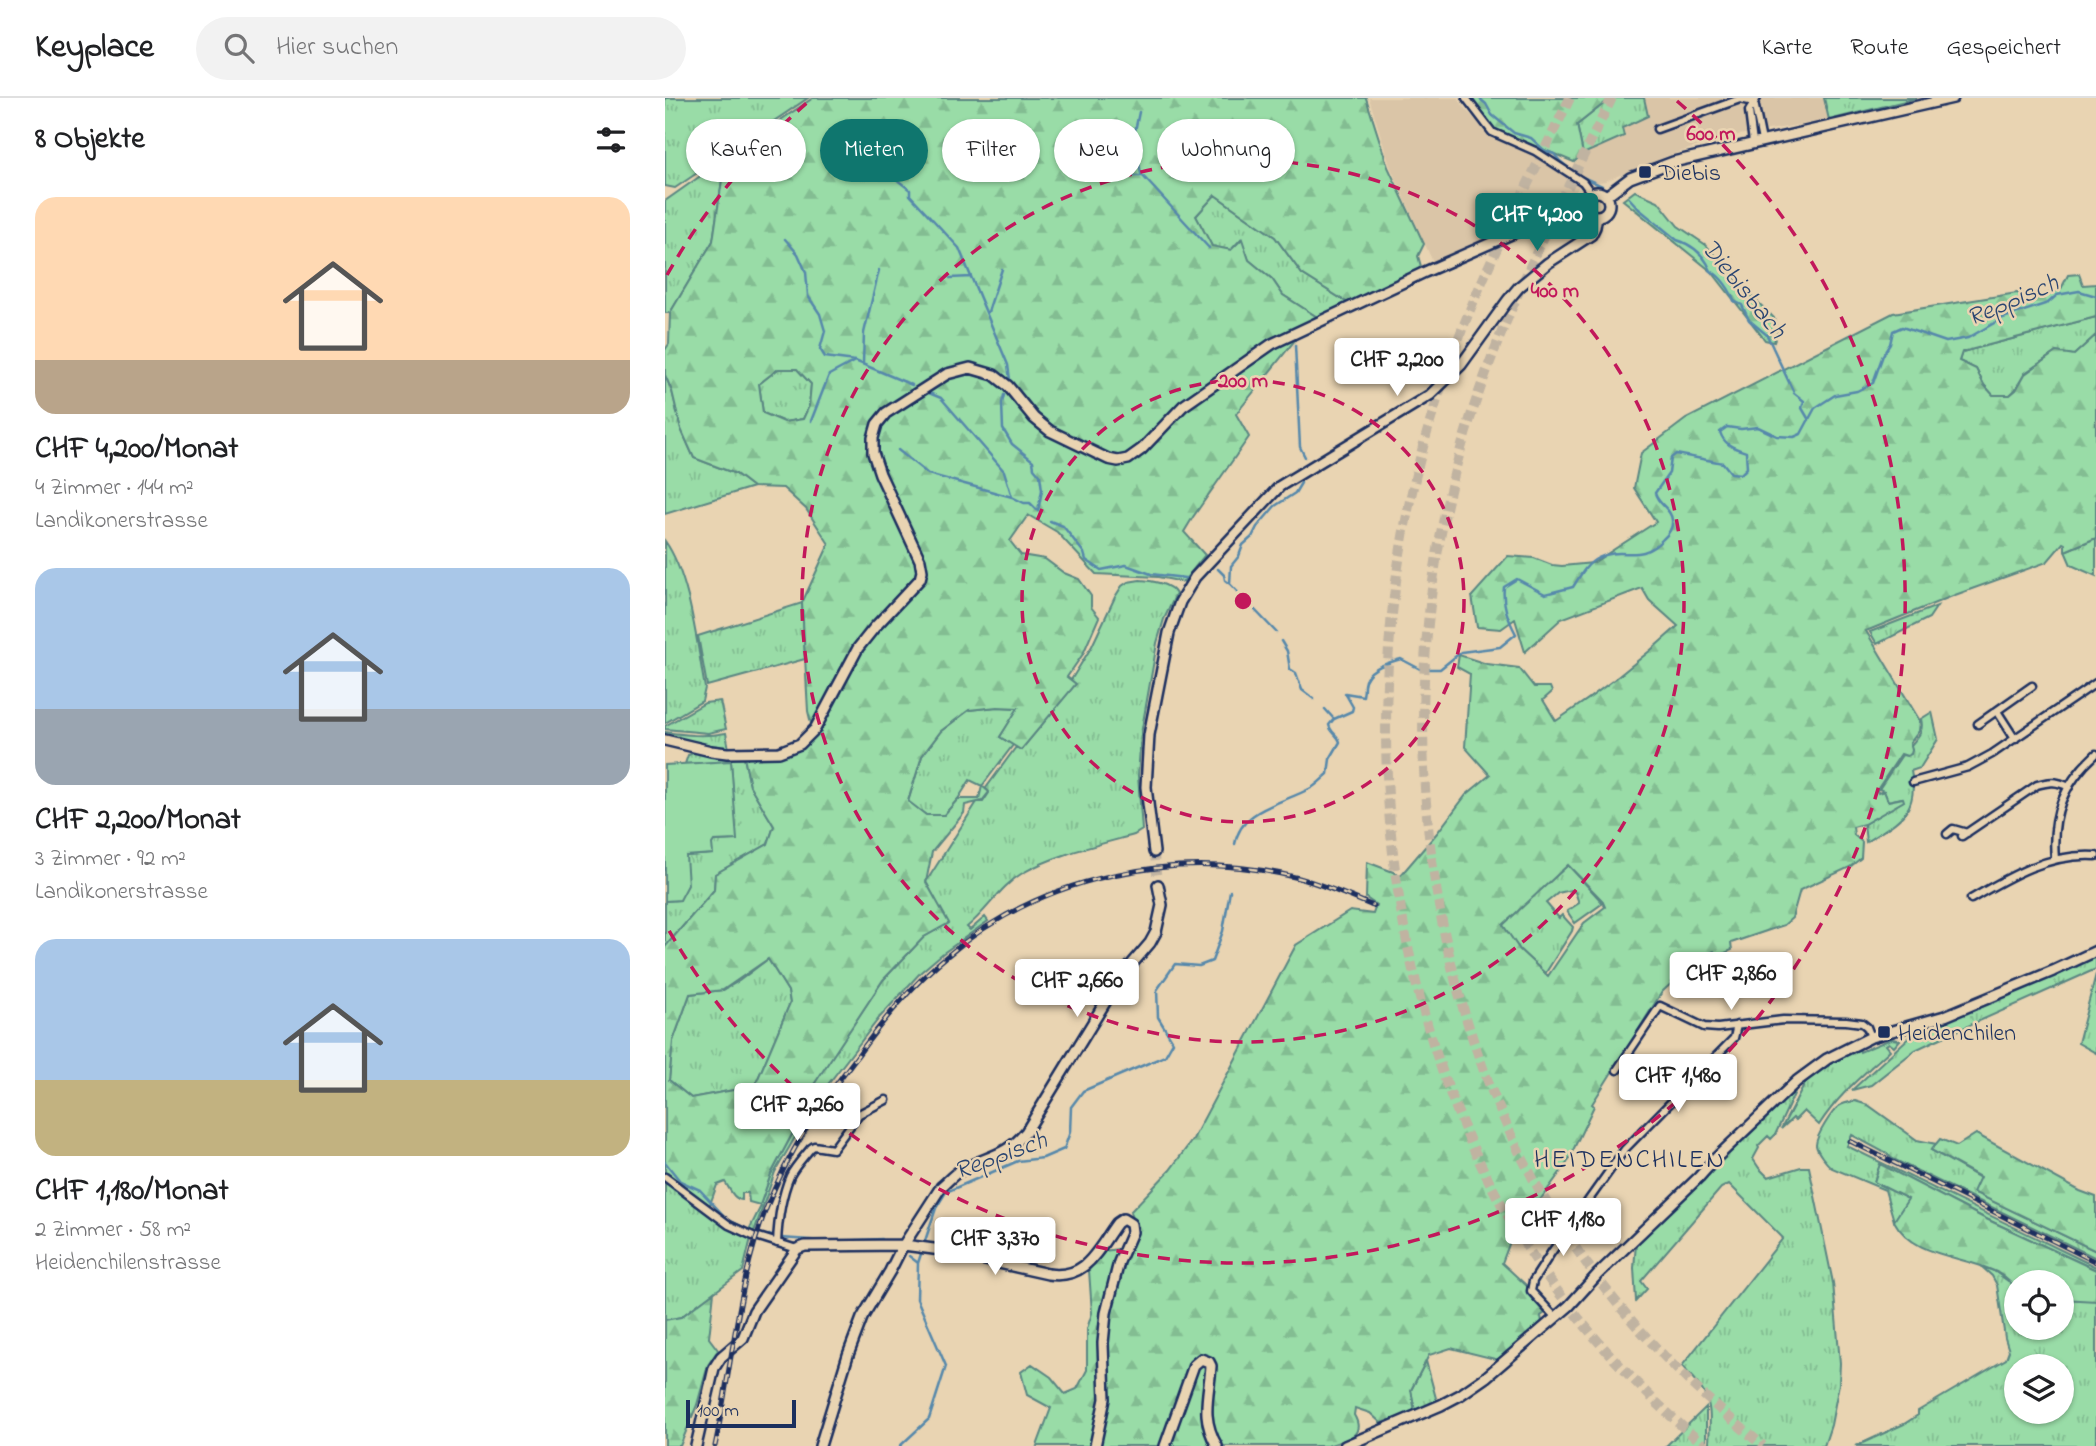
<!DOCTYPE html>
<html lang="de">
<meta charset="utf-8">
<style>
:root{--surface:#fff;--page:#f2f2f2;--text:#202124;--muted:#757577;--line:#e0e0e0;--accent:#0f766e}
body{margin:0;font-family:"Indie Flower",sans-serif;background:var(--page);color:var(--text);height:100vh;display:flex;flex-direction:column;font-size:26px;white-space:nowrap}
*{box-sizing:border-box;margin:0}
p{font-size:23px;color:var(--muted)}
.icon{flex:none;width:38px;height:38px;fill:none;stroke:currentColor;stroke-width:2;stroke-linecap:round;stroke-linejoin:round}
.map{position:relative;flex:1;overflow:hidden}
.details{display:flex;flex-direction:column;background:var(--surface);width:665px}
.details>*{flex:none}
.guide{position:absolute;left:21px;top:21px;width:665px;height:63px;display:flex;gap:14px}
.tools{position:absolute;left:1339px;top:1172px;display:grid;gap:14px}
.tools a{display:grid;place-items:center;width:70px;height:70px;border-radius:50%;background:var(--surface);box-shadow:0 2px 5px #0004;font-size:35px}
.scale{position:absolute;left:21px;bottom:18px;width:110px;box-sizing:border-box;padding-left:7px;border:4px solid #1b2f5e;border-top:0;font-size:19px;line-height:24px;white-space:nowrap;color:#1b2f5e;-webkit-text-stroke:5px #e9d4b2;paint-order:stroke}
.price{position:absolute;translate:-50% -60px;padding:0 16px;border-radius:7px;background:#fff;color:#222;font-size:23px;line-height:46px;filter:drop-shadow(0 2px 4px #0008)}
.price::after{content:'';position:absolute;left:50%;top:42px;width:21px;height:16px;margin-left:-10px;background:inherit;clip-path:polygon(0 0,100% 0,50% 100%)}
.price.active{background:var(--accent);color:#fff}
ul{padding:0;list-style:none}
li{display:grid;align-content:center;gap:14px;height:371px;padding:0 35px}
li span{display:grid;place-items:center;height:217px;border-radius:21px;color:#555}
li>.icon{margin-inline-start:auto}
span .icon{width:126px;height:126px;fill:#fffc;stroke-width:1}
li b{font-size:30px}
h2{display:flex;justify-content:space-between;align-items:center;height:84px;padding:0 35px;font-size:30px}
.tag{padding:0 24px;border-radius:32px;background:var(--surface);box-shadow:0 2px 5px #0004;font-size:24px;line-height:63px}
.tag.active{background:var(--accent);color:#fff}
header{display:flex;align-items:center;gap:42px;box-sizing:border-box;height:98px;padding:0 35px;background:var(--surface);border-bottom:2px solid var(--line)}
header strong{font-size:33px}
nav{display:flex;gap:38px;margin-inline-start:auto;font-size:24px}
.search{width:490px;height:63px;background:var(--page);display:flex;align-items:center;gap:18px;box-sizing:border-box;padding:0 24px;border-radius:38px;color:var(--muted);font-size:26px}
main{display:flex;flex:1;min-height:0}
.map>svg:first-child{display:block}
.built{fill:#dac5a7}
.grass{fill:url(#grass-tufts);stroke:#5a8682;stroke-width:2;fill-rule:evenodd}
.forest{fill:url(#forest-firs);stroke:#5a8682;stroke-width:2;fill-rule:evenodd}
.garden{fill:#99dca7;stroke:#5a8682;stroke-width:2}
.lines{fill:none;stroke-linecap:round;stroke-linejoin:round}
.stream{stroke:#5688ab;stroke-width:2.5}
.secondary-tunnel{stroke:#c0b3a1;stroke-width:9;stroke-dasharray:9 4.5;stroke-linecap:butt}
.highway-tunnel{stroke:#c0b3a1;stroke-width:10;stroke-dasharray:10 5;stroke-linecap:butt}
.street-casing{stroke:#1b2f5e;stroke-width:11}
.secondary-casing{stroke:#1b2f5e;stroke-width:14}
.street{stroke:#e9d4b2;stroke-width:6}
.secondary{stroke:#e9d4b2;stroke-width:9}
.rail-casing{stroke:#1b2f5e;stroke-width:5}
.rail{stroke:#e9d4b2;stroke-width:2.5;stroke-dasharray:8;stroke-linecap:butt}
.ring{fill:none;stroke:#c2185b;stroke-width:3.5;stroke-dasharray:12 9}
.poi-dot{fill:#1b2f5e;stroke:#e9d4b2;stroke-width:2.5}
.labels{text-anchor:middle;stroke-width:5;stroke-linejoin:round;paint-order:stroke}
.poi-label{font-size:24px;fill:#1b2f5e;stroke:#e9d4b2;text-anchor:start}
.water-label{font-size:26px;font-style:italic;fill:#2a4571;stroke:#e9d4b2}
.neighbourhood-label{font-size:26px;letter-spacing:2px;fill:#1b2f5e;stroke:#e9d4b2}
.centre{fill:#c2185b;stroke:#e9d4b2;stroke-width:3.5}
.ring-label{font-size:21px;text-anchor:middle;font-weight:bold;fill:#c2185b;stroke:#e9d4b2;stroke-width:5;stroke-linejoin:round;paint-order:stroke}
</style>
<header>
<strong>Keyplace</strong>
<div class="search"><svg class="icon" aria-label="search" viewBox="0 0 24 24"><circle cx="10" cy="10" r="6"/><path d="M15 15l6 6"/></svg>Hier suchen</div>
<nav><a>Karte</a><a>Route</a><a>Gespeichert</a></nav>
</header>
<main>
<section class="details">
<h2>8 Objekte<svg class="icon" aria-label="filters" viewBox="0 0 24 24"><path d="M4 7h16M4 17h16"/><circle cx="9" cy="7" r="2"/><circle cx="15" cy="17" r="2"/></svg></h2>
<ul>
<li><span style="background:linear-gradient(#ffd9b3 75%,#b9a48a 0)"><svg class="icon" aria-label="home" viewBox="0 0 24 24"><path d="M3 11l9-7 9 7M6 9v11h12V9"/></svg></span><div><b>CHF 4,200/Monat</b><p>4 Zimmer · 144 m²</p><p>Landikonerstrasse</p></div></li>
<li><span style="background:linear-gradient(#a9c7e8 65%,#9aa5b1 0)"><svg class="icon" aria-label="home" viewBox="0 0 24 24"><path d="M3 11l9-7 9 7M6 9v11h12V9"/></svg></span><div><b>CHF 2,200/Monat</b><p>3 Zimmer · 92 m²</p><p>Landikonerstrasse</p></div></li>
<li><span style="background:linear-gradient(#a9c7e8 65%,#c2b280 0)"><svg class="icon" aria-label="home" viewBox="0 0 24 24"><path d="M3 11l9-7 9 7M6 9v11h12V9"/></svg></span><div><b>CHF 1,180/Monat</b><p>2 Zimmer · 58 m²</p><p>Heidenchilenstrasse</p></div></li>
</ul>
</section>
<div class="map">
<svg width="1431" height="1348" viewBox="0 0 1431 1348">
<defs>
<pattern id="grass-tufts" width="24" height="20" patternUnits="userSpaceOnUse" patternTransform="scale(1.75)"><rect width="24" height="20" fill="#99dca7"/><path d="M3 7l-1-3M5 7V3M7 7l1-3M15 17l-1-3M17 17v-4M19 17l1-3" fill="none" stroke="#83bd92"/></pattern>
<pattern id="forest-firs" width="22" height="20" patternUnits="userSpaceOnUse" patternTransform="scale(1.75)"><rect width="22" height="20" fill="#99dca7"/><path d="M5 1l3.5 6h-7zM16 11l3.5 6h-7z" fill="#83bd92"/></pattern>
</defs>
<rect width="100%" height="100%" fill="#e9d4b2"/>
<filter id="ink" filterUnits="userSpaceOnUse"><feTurbulence type="fractalNoise" baseFrequency=".0143" numOctaves="2"/><feDisplacementMap in="SourceGraphic" scale="14" xChannelSelector="R" yChannelSelector="G"/><feConvolveMatrix kernelMatrix="1 2 1 2 8 2 1 2 1" color-interpolation-filters="sRGB"/></filter>
<g filter="url(#ink)">
<path class="built" d="M704,0H793L801,12L826,37L906,71L918,56L959,38L957,30L983,18L979,0H1159L1164,22L1061,39L1000,59L940,83L915,87L906,100L768,164L725,68Z"/>
<path class="grass" d="M0,0H143L10,90L0,88Z
M946,0H979L983,18L957,30L959,38L918,56L912,27Z
M1159,0H1252L1164,22Z
M85,43L77,68L57,82L48,143L5,215H0V103Z
M550,97L610,139L637,176L683,205L652,219L618,197L607,181L584,162L576,141L566,152L547,149L531,118Z
M1431,219V237L1409,257L1391,254L1360,275L1350,292L1345,297H1328L1319,287L1311,271L1294,263L1297,254Z
M113,271H132L146,286L144,308L138,321L119,324L98,315L94,286Z
M0,277L7,293L16,331L29,360L71,376L88,389L0,416Z
M1431,440V478L1406,467L1400,453Z
M0,443C25,478 32,547 40,590L37,603L0,625Z
M475,482C487,483 505,485 511,496L499,521L492,545L476,636L473,678L477,732L469,737C433,747 388,757 356,776C335,789 322,813 302,829L305,832L320,819L323,823L277,856L256,874L215,919L154,998L110,1074L89,1134L84,1132L96,1108L95,1107L106,1076L149,995L145,991L218,882L259,839L283,825L261,784L312,704H318L324,695L321,690L351,649L356,652L410,586L406,582L427,548L450,499L457,488L463,484Z
M137,505L140,561L42,588L33,538Z
M1272,508L1264,520L1212,546L1205,534Z
M55,603L61,631L43,635L0,631V628L40,605Z
M332,609L354,610L335,639L348,647L317,688L305,682L293,701L279,717H261L243,704L257,658L276,633L304,612Z
M1267,614L1273,641L1255,670L1246,673C1255,716 1232,723 1201,744L1199,726L1238,703L1237,700L1223,703L1219,693L1214,691L1237,657L1242,658L1247,652L1246,647C1254,638 1259,633 1256,621Z
M0,634C21,637 40,639 61,635L64,651L20,644L0,638Z
M31,654L55,658L79,659L85,688L109,728L103,746L50,776L49,792L0,849V803L15,802L21,758L47,756V745L49,743L71,742L66,663L20,666L23,657Z
M903,767L938,805L910,825L902,813L914,805L910,794L906,792L893,795L881,805L894,820L897,817L908,829L907,833L880,876L855,852L837,827Z
M1431,859V871L1267,944L1250,952L1206,987L1187,992L1250,934L1275,925Z
M103,861L123,893L125,905L89,990L74,991L26,1000L4,982L8,943L25,896L58,892L74,883Z
M1431,876V955L1413,945Z
M1226,941L1235,942L1229,949L1224,945L1221,947L1225,952C1199,976 1173,997 1154,1027L1139,1013L1130,1022L1128,1020L1116,1031L1143,980L1161,966L1190,950H1194L1195,954Z
M1129,992L1130,994L1110,1037L1106,1041L1103,1038L1093,1048L1094,1050L1088,1061L1094,1070L1103,1079L1136,1069H1144L1168,1185L1175,1265L1174,1286L1166,1327L1159,1348H1001L1041,1309V1345L1044,1346C1046,1302 1047,1301 1017,1268L1118,1140L1064,1086L1056,1090L976,1183L982,1191L971,1203L969,1170L971,1146Z
M1190,1003L1203,1007L1252,1042L1271,1046L1266,1052L1315,1080L1309,1094L1431,1153V1160L1226,1060L1224,1057L1187,1037L1182,1048L1431,1169V1172L1319,1120L1215,1067L1209,1084L1244,1101L1229,1123L1220,1092L1167,1070C1161,1065 1152,1054 1151,1047C1151,1038 1167,1013 1174,1008C1178,1005 1184,1004 1190,1003Z
M0,1082L66,1132L86,1140L78,1173L16,1219L0,1222Z
M1317,1169L1329,1173L1343,1183L1431,1178V1348H1191L1239,1326L1253,1317V1313L1341,1261L1344,1253L1340,1240L1332,1187L1327,1178ZM1351,1185H1396V1230H1351ZM1351,1269H1396V1314H1351Z
M761,1263L772,1304L750,1314L746,1292Z"/>
<path class="forest" d="M148,0H701L723,69L759,146L753,158L757,172L683,205L637,176L610,139L550,97L531,118L547,148L566,152L577,141L584,162L607,181L618,197L652,219L626,233L630,242L571,316L584,339L528,419L519,434L540,457L518,484L493,479L431,476L392,434L363,417L345,443L356,457L380,461L399,475L414,481L426,498V509L434,519L418,556L402,579L411,586L356,652L335,639L353,610L332,609L304,612L276,633L257,658L243,703L261,717H279L293,701H314L317,688L324,694L317,703L300,707L299,715L267,754L261,784L284,825L259,839L218,882L146,991L149,995L106,1076L95,1107L84,1104L83,1095H77V1102C68,1101 65,1091 60,1084L52,1087L44,1109L0,1075V849L49,792L50,776L103,746L109,728L85,688L79,659C110,659 124,660 149,638L143,613L137,505L164,446L141,411L118,390L88,389L71,376L29,360L16,331L7,293L0,277V252L4,246L5,215L48,143L57,82L77,68L85,43ZM113,271H132L146,286L144,308L138,321L119,324L98,315L94,286ZM103,861L123,893L125,905L89,990L74,991L26,1000L4,982L8,943L25,896L58,892Z
M804,0H946L912,27L918,56L909,64L824,29Z
M970,93L993,103L1013,128L1041,147L1073,185L1109,220L1112,235L1109,244L1100,242L1047,174L958,102Z
M1414,176L1418,187L1431,186V219L1297,254L1294,263L1311,271L1319,287L1328,297H1345L1351,292L1360,276L1391,254L1409,257L1431,237V440L1400,453V446L1398,445L1382,464L1290,497L1201,533L1255,623L1254,633L1245,645L1247,652L1246,656L1242,658L1236,656L1212,692L1213,695L1219,693L1223,703L1238,700L1239,703L1199,726L1188,729L1189,737L1197,744L1196,760L1185,769L1135,792L1127,820L1119,827L1066,845L1067,852L1053,858L1049,853L1019,865L1021,872L997,894L927,1006L929,1008L902,1065L856,1128L852,1125L837,1165L862,1188L865,1198L880,1215L876,1218L877,1224L834,1262L786,1250L764,1257L746,1292L750,1314L716,1325L705,1315L690,1310L689,1317C702,1339 679,1342 662,1348H372L386,1310L362,1297L356,1274L367,1266L386,1279L400,1296L412,1291L422,1272V1231L427,1215L424,1172L439,1153L460,1150L468,1124L465,1114L505,1072L528,1041L631,847L685,813L708,816L711,807L701,800L702,764L736,777L772,735L801,697L825,677L800,649L805,576L792,569L794,557L822,566L854,570L869,589H885L887,594L878,602L891,623C935,594 975,563 1013,528L984,502L977,490L896,521L860,554L850,521L836,531L812,529L807,498L843,458L869,460L887,467L897,468L928,465L991,424L969,390L976,355L1021,321L1228,215L1352,195L1374,199L1396,191L1403,177ZM903,767L937,802L940,809L919,825L883,878L855,852L838,827Z
M1311,1036L1415,1093L1431,1099V1153L1308,1094L1315,1079L1266,1052L1275,1041L1292,1048Z
M1215,1066L1319,1120L1431,1172V1203L1397,1201L1396,1185H1351V1189C1344,1184 1337,1176 1329,1173C1296,1157 1248,1159 1229,1123L1243,1101L1209,1084Z
M49,1194L44,1240L53,1252L43,1267L32,1307L15,1348H0V1222L16,1219Z"/>
<path class="garden" d="M66,663L72,742L49,743L47,746L48,756L21,758L23,787L15,802L0,803V667Z"/>
<g class="lines">
<path class="stream" d="M814,0L821,6L827,17L849,35L866,40L880,53L889,56L895,63L911,76L937,88
M474,14L469,38L476,76L544,150
M450,78H478
M215,81H231L245,92V97L294,150L343,267L345,282
M964,100L974,111L1012,142C1028,147 1040,158 1046,173C1056,178 1066,193 1069,203L1077,207L1084,222L1102,237L1129,295L1139,303L1137,310L1144,322
M120,141L133,156L141,174L143,198L155,216L160,233L155,251L160,259L190,263
M285,180L306,179
M323,214L337,171
M630,247L635,349L640,359
M198,265L199,235L214,172
M264,295L276,300L339,373L347,399L359,405H365L373,413
M339,297L337,305L338,331L347,346L368,363L369,370L375,377L377,392L373,413
M146,323L164,277L190,263L247,287
M233,352L263,376L347,399
M385,423L398,428L419,455L421,462L436,472L461,467L486,476L520,480
M553,471L559,477L560,482L565,486
M611,534L565,486L566,468L574,458L578,447L587,439L592,429L610,408L630,395L636,385
M616,543L622,553L625,571L631,575L637,592L649,601
M660,611L669,621
M570,746C576,710 617,706 646,690C652,687 657,681 663,676L665,661L675,644C673,637 666,635 664,627L669,621L687,613L688,609L680,595L698,598C699,594 699,590 699,587C701,570 723,565 736,561L755,571H775L796,554L835,549L851,536C843,521 837,506 839,489L852,481L880,496L908,489C915,478 921,466 933,460C958,447 974,467 998,441C1004,436 1008,430 1007,422C1006,410 993,407 990,395L1004,375L1006,360L1011,356L1058,365L1066,375L1076,376L1082,370L1081,354C1069,350 1059,347 1055,334L1062,329L1076,331L1093,329L1112,338L1129,339L1136,336L1150,310L1170,297L1192,293L1208,285L1218,257L1225,246L1228,233L1237,229L1281,244L1303,240L1338,220L1383,205L1392,197L1414,193L1431,198
M0,1064L15,1083L35,1092L63,1122L80,1130
M104,1137L109,1139
M116,1140L160,1143
M172,1143L217,1141
M259,1146L271,1110L281,1094L353,1063L378,1060L399,1051L405,1034L406,1009L418,993L500,958L508,944L493,919L492,892L510,866L534,868L547,863L558,833L565,793
M244,1158L253,1165
M235,1348L264,1321L281,1268L252,1201L253,1165L257,1153"/>
<path class="secondary-tunnel" d="M489,754L493,787"/>
<path class="highway-tunnel" d="M905,0C856,100 804,199 771,305C692,551 705,847 822,1079C874,1183 951,1273 1040,1348
M947,0C895,105 841,209 805,321C717,594 751,931 922,1166C948,1202 977,1236 1009,1268C1036,1297 1068,1322 1098,1348"/>
<g class="street-casing">
<path id="street" d="M801,0L827,34L870,53L918,84L926,95
M1089,4L1097,43
M992,31L1075,1L1089,4
M1088,45L1084,13L1092,0
M1332,613L1350,641
M1313,626L1367,588
M1248,684L1303,669L1327,656L1431,585
M1282,736L1288,731L1302,735
M1297,738L1372,687C1385,683 1392,683 1404,689
M1390,761C1386,717 1398,686 1431,656
M1306,801C1345,778 1384,755 1431,758
M952,972L995,908L1039,929L1053,930L1118,922L1181,923L1197,925L1202,929L1206,939
M0,1079L64,1127L88,1138
M94,1139L132,1151
M112,1145C113,1123 116,1099 125,1078C130,1068 139,1059 146,1050L149,1048L168,1051L194,1016L221,1002
M891,1220L866,1193L868,1183L886,1155L960,1051L1069,940L1072,927"/>
</g>
<g class="secondary-casing">
<path id="secondary" d="M920 106a12 12 0 1 1 24 0a12 12 0 1 1-24 0Z
M941,98L965,80L1008,64L1288,0
M0,642L46,653L62,655L114,654L135,646L150,631L193,550L209,530L255,481L257,473L255,462L215,376L208,355V340L212,326L221,315L282,276L305,270L329,277L343,288L369,320L385,333L443,361L453,363L463,361L477,351L518,308L607,246L760,174L892,116L920,108
M489,754L481,689L484,637L504,535L515,504L530,479L615,388L765,297L796,267L843,202L854,189L883,165L926,137L930,129L932,118
M31,1348L49,1270L56,1259L78,1240L89,1213L132,1151L140,1148L239,1147L276,1152L383,1176C422,1182 432,1152 452,1125L458,1121L466,1126L467,1134L454,1164L441,1215L438,1245L440,1301L430,1348
M155,1348L183,1257L197,1220L225,1173L236,1151L276,1089C282,1084 287,1078 293,1074C319,1058 340,1060 361,1034L455,880L485,845L491,834L497,807L493,787
M500,1348L529,1267L536,1261L544,1264L546,1268C544,1298 535,1319 552,1348
M680,1348L776,1307L795,1297L821,1279L904,1208L933,1176L1034,1079L1051,1060L1132,983L1162,961L1206,939L1280,918L1388,873L1431,853"/>
</g>
<use href="#street" class="street"/>
<use href="#secondary" class="secondary"/>
<g class="rail-casing">
<path id="rail" d="M1185,1043L1431,1164
M50,1348C67,1269 72,1187 101,1111C123,1054 156,1005 193,957C219,921 247,887 281,859C377,777 512,749 634,780C659,787 684,798 708,808"/>
</g>
<use href="#rail" class="rail"/>
</g>
</g>
<g class="ring">
<circle cx="578" cy="503" r="221"/>
<circle cx="578" cy="503" r="441"/>
<path d="M2 177A662 662 0 0 1 144 3M1012 3A662 662 0 1 1 2 829"/>
</g>
<g class="poi-dot">
<rect x="973" y="67" width="14" height="14" rx="3.5"/>
<rect x="1212" y="927" width="14" height="14" rx="3.5"/>
</g>
<g class="labels">
<g class="poi-label">
<text x="994" y="82">Diebis</text>
<text x="1233" y="942">Heidenchilen</text>
</g>
<g class="water-label">
<text transform="translate(1080 190) rotate(51)" y="9">Diebisbach</text>
<text transform="translate(1347 201) rotate(-23)" y="9">Reppisch</text>
<text transform="translate(335 1056) rotate(-20)" y="9">Reppisch</text>
</g>
<g class="neighbourhood-label">
<text x="965" y="1069">HEIDENCHILEN</text>
</g>
</g>
<circle cx="578" cy="503" r="10" class="centre"/>
<g class="ring-label">
<text x="1046" y="42">600 m</text>
<text x="890" y="199">400 m</text>
<text x="578" y="289">200 m</text>
</g>
</svg>
<div class="tools">
<a><svg class="icon" aria-label="locate" viewBox="0 0 24 24"><circle cx="12" cy="12" r="6"/><path d="M12 2v4M12 18v4M2 12h4M18 12h4"/></svg></a>
<a><svg class="icon" aria-label="layers" viewBox="0 0 24 24"><path d="M12 4l9 5-9 5-9-5zM3 14l9 5 9-5"/></svg></a>
</div>
<div class="scale">100 m</div>
<b class="price active" style="left:872px;top:155px">CHF 4,200</b>
<b class="price" style="left:732px;top:300px">CHF 2,200</b>
<b class="price" style="left:1066px;top:914px">CHF 2,860</b>
<b class="price" style="left:412px;top:921px">CHF 2,660</b>
<b class="price" style="left:1013px;top:1016px">CHF 1,480</b>
<b class="price" style="left:132px;top:1045px">CHF 2,260</b>
<b class="price" style="left:898px;top:1160px">CHF 1,180</b>
<b class="price" style="left:330px;top:1179px">CHF 3,370</b>
<div class="guide">
<a class="tag">Kaufen</a>
<a class="tag active">Mieten</a>
<a class="tag">Filter</a>
<a class="tag">Neu</a>
<a class="tag">Wohnung</a>
</div>
</div>
</main>
